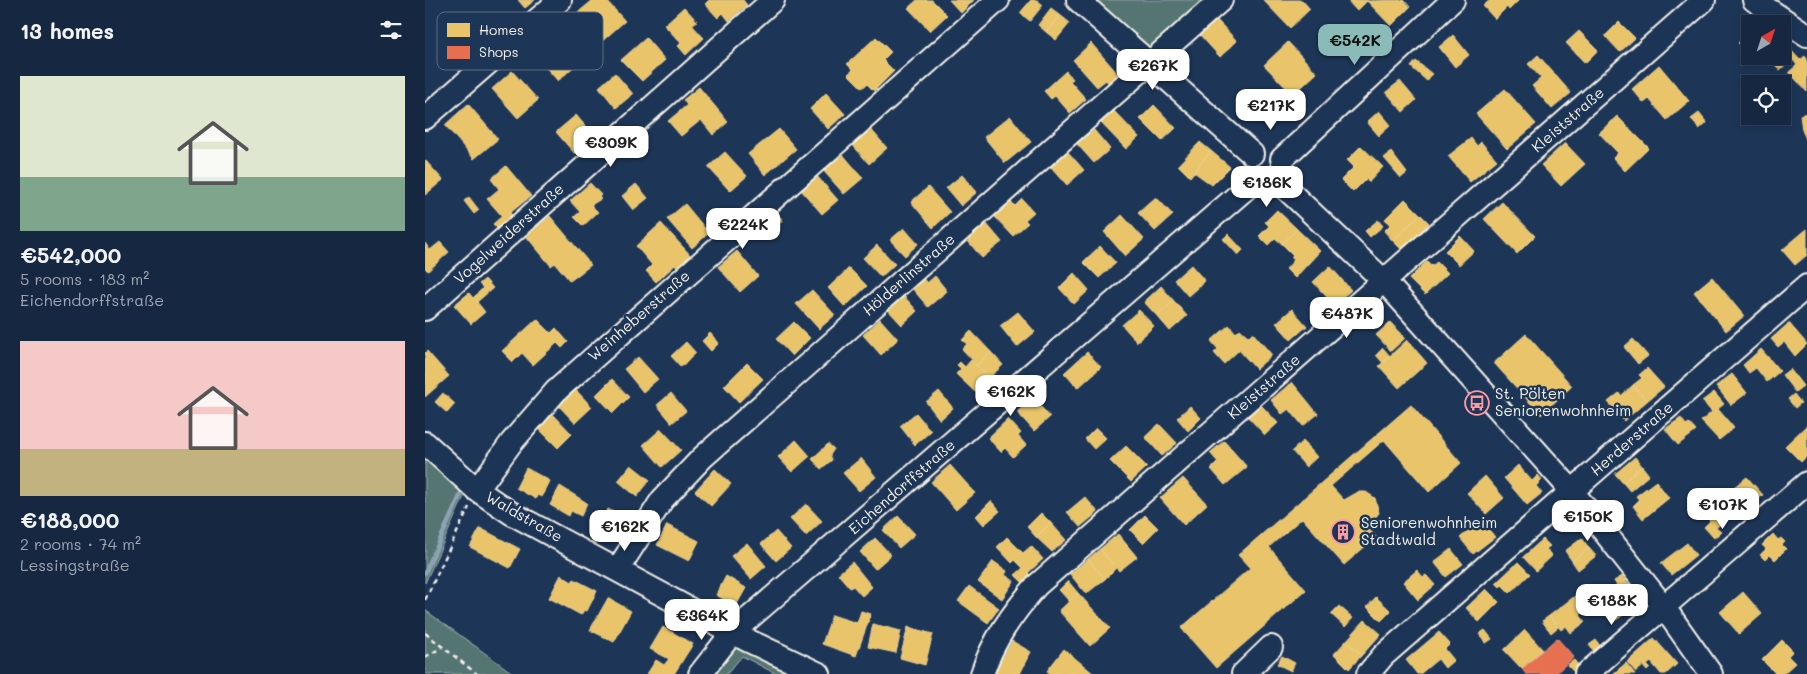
<!DOCTYPE html>
<meta charset="utf-8">
<style>
:root{--surface:#162841;--page:#1f3048;--text:#f1f3f6;--muted:#9ea6b1;--line:#35445a;--accent:#8bbbb9}
body{margin:0;font-family:Mali,sans-serif;background:var(--page);color:var(--text);height:100vh;display:flex;flex-direction:column;font-size:19px;white-space:nowrap}
*{box-sizing:border-box;margin:0}
p{font-size:16px;color:var(--muted)}
.icon{flex:none;width:28px;height:28px;fill:none;stroke:currentColor;stroke-width:2;stroke-linecap:round;stroke-linejoin:round}
.map{position:relative;flex:1;overflow:hidden}
.drawer{display:flex;flex-direction:column;background:var(--surface);width:425px}
.drawer>*{flex:none}
.needle{width:32px;rotate:39deg}
.buttons{position:absolute;left:1316px;top:15px;display:grid;gap:10px}
.buttons a{display:grid;place-items:center;width:50px;height:50px;border-radius:0px;background:var(--surface);box-shadow:0 2px 8px #0003,0 0 0 1px var(--line);font-size:25px}
.price{position:absolute;translate:-50% -42px;padding:0 11px;border-radius:10px;background:#fff;color:#222;font-size:16px;line-height:32px;filter:drop-shadow(0 1px 2px #0008)}
.price::after{content:'';position:absolute;left:50%;top:30px;width:15px;height:11px;margin-left:-8px;background:inherit;clip-path:polygon(0 0,100% 0,50% 100%)}
.price.selected{background:var(--accent);color:#111}
ul{padding:0;list-style:none}
li{display:grid;align-content:center;gap:10px;height:265px;padding:0 20px}
li span{display:grid;place-items:center;height:155px;border-radius:0px;color:#555}
li>.icon{margin-inline-start:auto}
span .icon{width:90px;height:90px;fill:#fffc;stroke-width:1}
li b{font-size:21px}
h2{display:flex;justify-content:space-between;align-items:center;height:60px;padding:0 20px;font-size:21px}
main{display:flex;flex:1;min-height:0}
.map>svg:first-child{display:block}
.green{fill:#547473;stroke:#a4b2ae}
.homes{fill:#e9c46a;stroke:#ecd290}
.shops{fill:#e76f51;stroke:#eb967e}
.lines{fill:none;stroke-linecap:round;stroke-linejoin:round}
.stream{stroke:#8ca4b1;stroke-width:4.5}
.minor-casing{stroke:#f4f1e8;stroke-width:26}
.path{stroke:#f4f1e8;stroke-width:2.5;stroke-dasharray:5 4;stroke-linecap:butt}
.minor{stroke:#1d3557;stroke-width:22}
.labels{text-anchor:middle;stroke-width:5;stroke-linejoin:round;paint-order:stroke}
.street-label{font-size:15px;fill:#f4f1e8;stroke:#1d3557}
.poi-label{font-size:15px;fill:#f4f1e8;stroke:#1d3557;text-anchor:start}
.key{fill:#1d3557;stroke:#5e6d82;stroke-width:1}
.key-label{font-size:14px;fill:#f4f1e8}
</style>
<main>
<section class="drawer">
<h2>13 homes<svg class="icon" aria-label="filters" viewBox="0 0 24 24"><path d="M4 7h16M4 17h16"/><circle cx="9" cy="7" r="2"/><circle cx="15" cy="17" r="2"/></svg></h2>
<ul>
<li><span style="background:linear-gradient(#dfe7d0 65%,#7fa58c 0)"><svg class="icon" aria-label="home" viewBox="0 0 24 24"><path d="M3 11l9-7 9 7M6 9v11h12V9"/></svg></span><div><b>€542,000</b><p>5 rooms · 183 m²</p><p>Eichendorffstraße</p></div></li>
<li><span style="background:linear-gradient(#f6c9c9 70%,#c2b280 0)"><svg class="icon" aria-label="home" viewBox="0 0 24 24"><path d="M3 11l9-7 9 7M6 9v11h12V9"/></svg></span><div><b>€188,000</b><p>2 rooms · 74 m²</p><p>Lessingstraße</p></div></li>
</ul>
</section>
<div class="map">
<svg width="1382" height="674" viewBox="0 0 1382 674">
<rect width="100%" height="100%" fill="#1d3557"/>
<filter id="ink" filterUnits="userSpaceOnUse"><feTurbulence type="fractalNoise" baseFrequency=".02" numOctaves="2"/><feDisplacementMap in="SourceGraphic" scale="10" xChannelSelector="R" yChannelSelector="G"/><feConvolveMatrix kernelMatrix="1 2 1 2 8 2 1 2 1" color-interpolation-filters="sRGB"/></filter>
<g filter="url(#ink)">
<path class="green" d="M668,0H786L726,52Z
M0,454L41,492L0,583Z
M0,610L4,613L89,674H0Z
M313,646L373,674H351L317,656L302,674H283L306,647Z"/>
<path class="homes" d="M93,0H110L100,8Z
M168,0H181L200,21L175,43L150,15Z
M284,0H318L322,5L304,21L298,13L293,18L280,4Z
M492,0H507L522,15L505,31L483,8Z
M524,0H549L536,13Z
M606,0H612L618,5L605,21L595,13Z
M838,0H877L885,9L865,28Z
M922,0H943L932,11Z
M979,0L985,7L966,26L942,1Z
M1065,0H1094L1084,10L1082,7L1070,19L1058,6Z
M259,7L272,21L267,25L279,38L261,55L253,46L256,43L239,25Z
M626,8L635,15L621,32L613,25Z
M42,12L70,42L52,58L45,50L34,60L19,44L25,39L19,32Z
M635,15L645,23L631,40L621,32Z
M791,19L812,41L795,57L775,35Z
M1194,22L1210,38L1195,52L1180,36Z
M1154,31L1173,50L1160,63L1141,43Z
M1325,32V55L1313,43Z
M129,34L154,62L133,81L108,53Z
M1028,35L1044,55L1030,67L1014,47Z
M451,37L466,52L458,60L469,71L449,91L442,84L437,88L423,74L428,70L422,64Z
M221,38L240,60L217,81L196,60Z
M863,42L892,73L868,95L839,65Z
M666,43L694,75L684,84L681,80L672,87L648,60Z
M1365,49L1375,60L1380,56L1382,59V92L1364,72L1372,65L1367,59L1355,70L1349,64Z
M1113,55L1146,93L1127,109L1107,86L1116,78L1103,64Z
M991,61L1007,74L1002,81L986,67Z
M1234,65L1264,101L1242,120L1224,99L1219,103L1207,89Z
M87,71L113,100L93,118L67,89Z
M641,71L648,79L645,81L661,99L645,113L630,96L626,99L619,91Z
M190,73L208,94L191,108L174,87Z
M975,81L991,100L978,112L961,92Z
M274,87L303,122L288,135L276,120L256,136L243,121L262,105L258,100Z
M1080,89L1111,124L1082,149L1051,114Z
M401,93L420,114L403,129L385,109Z
M43,104L73,139L49,159L20,125Z
M729,105L751,128L737,141L715,119Z
M689,111L714,137L701,149L676,123Z
M954,111L966,125L954,136L942,122Z
M1274,113L1282,123L1274,129L1266,119Z
M1382,113V141L1377,130L1375,115Z
M151,115L169,136L150,154L131,132Z
M585,116L606,142L580,163L559,137Z
M1192,116L1224,148L1200,171L1188,158L1193,153L1174,133Z
M444,127L462,148L444,164L426,143Z
M354,129L371,149L340,175L323,154Z
M669,130L685,149L669,163L652,144Z
M1046,138L1052,146L1056,142L1072,160L1045,182L1023,156Z
M775,142L786,151L765,177L753,165Z
M1140,143L1160,164L1136,186L1116,165Z
M936,146L958,167L944,182L941,179L928,192L916,180L929,167L922,160Z
M415,151L438,178L419,194L396,168Z
M786,151L805,167L787,185L769,172Z
M300,152L322,176L305,191L283,167Z
M643,152L659,170L642,185L626,167Z
M966,152L982,173L976,178L959,158Z
M0,160L18,180L0,195Z
M81,166L106,196L85,213L91,220L76,232L68,224L77,216L62,199L74,189L66,179Z
M391,175L413,200L397,214L375,189Z
M537,175L552,192L536,206L521,188Z
M165,183L176,195L174,197L176,199L166,205L173,212L158,226L149,217L155,212L145,201Z
M211,184L223,198L208,210L197,196Z
M503,187L525,212L508,228L486,202Z
M44,197L54,210L49,214L39,201Z
M731,197L748,215L730,231L713,213Z
M597,199L609,212L600,220L603,223L588,236L570,217L586,202L590,206Z
M980,199L995,214L968,241L959,231L965,225L960,219Z
M1077,202L1110,236L1092,254L1059,219Z
M260,204L284,233L267,248L242,219Z
M348,209L358,220L351,226L341,215Z
M852,210L872,229L857,244L850,238L843,245L834,236L844,226L840,222Z
M995,214L1004,223L977,250L968,241Z
M697,215L719,239L700,256L679,232Z
M125,216L166,265L145,281L130,263L126,266L101,236Z
M953,220L958,226L945,237L940,231Z
M236,223L268,258L255,271L250,265L231,282L221,271L227,265L211,246Z
M561,223L577,242L557,258L542,240Z
M479,228L493,244L480,256L465,240Z
M872,229L895,251L870,278L861,269L869,260L866,257L868,255L857,244Z
M1382,229V255L1370,265L1357,250Z
M803,234L818,250L813,255L798,239Z
M1035,236L1049,251L1034,265L1020,251Z
M15,242L24,252L3,271L0,268V243L5,250Z
M452,245L470,264L456,277L438,258Z
M675,246L691,263L674,278L658,262Z
M312,251L333,276L315,292L293,267Z
M1002,261L1007,266L1012,262L1023,273L1000,295L984,279Z
M766,265L780,281L763,296L749,280Z
M905,266L926,290L909,305L888,282Z
M424,268L442,286L420,307L403,288Z
M649,273L664,290L649,304L634,288Z
M496,276L502,283L510,276L522,291L503,307L485,286Z
M1287,277L1319,316L1301,331L1269,292Z
M60,279L68,288L52,302L60,312L46,324L29,305L44,293L48,298L58,288L54,284Z
M736,286L749,301L732,316L719,302Z
M387,290L410,315L394,329L371,304Z
M478,295L492,311L477,325L462,309Z
M749,301L762,316L745,331L732,316Z
M867,309L882,326L866,340L851,323Z
M714,310L729,326L712,342L697,325Z
M593,312L610,332L592,347L575,326Z
M112,319L126,333L131,328L143,342L137,348L132,343L108,365L97,353L88,362L77,351Z
M455,319L473,339L456,355L438,335Z
M369,322L385,338L367,356L351,339Z
M965,322L980,338L966,351L951,335Z
M1364,323L1382,344L1370,356L1359,342L1353,347L1346,339Z
M804,325L811,333L815,329L824,337L828,333L847,355L831,369L814,350L799,364L789,353L793,349L786,341Z
M546,331L566,352L552,365L537,349L542,344L537,340Z
M285,333L294,343L286,351L277,341Z
M1101,334L1147,386L1116,415L1069,363Z
M1208,339L1223,356L1213,364L1199,347Z
M982,340L1002,363L974,388L954,366Z
M261,342L271,353L256,367L246,356Z
M958,348L965,356L958,363L951,355Z
M1336,349L1355,371L1342,382L1331,368L1324,373L1318,365Z
M2,351L24,376L0,397V353Z
M566,352L578,365L564,378L552,365Z
M662,352L676,367L653,388L639,373Z
M213,357L233,379L218,392L199,369Z
M546,360L564,378L550,392L531,374L536,369L532,365L535,362L540,367Z
M322,363L338,379L314,402L299,386Z
M1222,368L1239,387L1222,401L1208,385L1217,378L1214,375Z
M1365,369L1378,386L1370,392L1357,375Z
M1307,374L1322,393L1306,405L1291,386Z
M187,379L204,397L188,413L171,395Z
M867,382L893,414L878,426L864,409L857,414L846,400Z
M1208,385L1222,401L1199,421L1183,402L1194,393L1196,396Z
M149,388L167,407L150,423L132,404Z
M514,391L528,408L515,420L501,402Z
M1289,392L1299,404L1293,409L1309,428L1294,440L1276,421L1287,412L1277,401Z
M18,393L30,404L22,413L10,402Z
M246,393L261,411L247,423L232,405Z
M1369,394L1376,403L1370,408L1363,399Z
M608,398L625,417L609,431L592,412Z
M836,405L853,423L840,435L823,417Z
M986,405L1036,463L1004,492L959,440L906,486L919,500L933,492H941L950,498L954,513L942,527L951,537L919,565L877,518L844,547L881,590L791,668L756,628L825,568L813,555Z
M765,406L776,418L763,431L752,418Z
M126,412L147,434L133,448L111,426Z
M491,413L506,431L490,445L475,426Z
M1256,418L1261,425L1264,423L1271,431L1253,445L1240,429Z
M583,419L596,433L593,436L601,445L588,457L580,448L576,452L563,438Z
M734,424L752,443L737,456L720,437Z
M1382,425V456L1376,462L1360,446Z
M671,428L681,438L669,449L660,439Z
M236,429L256,450L237,467L218,445Z
M371,440L385,456L367,472L353,457Z
M799,441L822,467L800,485L786,469L793,462L785,453Z
M878,441L892,457L881,467L867,451Z
M403,444L409,449L405,455L407,460L396,469L387,459Z
M701,446L722,467L706,482L685,461Z
M1210,457L1217,466L1198,483L1190,474Z
M436,458L451,477L434,491L418,473Z
M206,465L225,480L212,497L193,481Z
M525,465L550,493L531,510L506,482Z
M1093,465L1107,481L1113,475L1117,480L1111,486L1117,493L1102,505L1079,478Z
M1217,466L1224,475L1205,491L1198,483Z
M101,468L125,481L117,497L112,495L111,499L91,488Z
M290,469L306,484L286,506L270,491Z
M1060,476L1079,498L1061,514L1042,493Z
M1322,477L1338,495L1321,509L1305,490Z
M758,478L782,504L759,525L735,498Z
M1231,481L1244,498L1218,519L1208,506L1214,500L1211,496Z
M135,486L162,503L156,516L146,511L144,516L125,505Z
M1286,493L1306,515L1291,528L1296,532L1289,538L1279,527L1285,521L1272,507Z
M660,497L673,512L655,527L642,512Z
M566,501L575,511L559,525L551,516Z
M1312,502L1319,512L1314,515L1307,506Z
M381,504L397,521L381,536L365,519Z
M183,509L203,520L192,540L172,529Z
M616,513L626,523L611,537L602,527Z
M720,515L733,528L718,543L705,530Z
M473,516L490,534L474,548L458,530Z
M1056,520L1070,537L1048,554L1035,538Z
M626,523L641,540L627,552L611,537Z
M242,525L274,541L264,561L232,545Z
M55,528L95,549L85,568L45,547Z
M351,531L366,548L351,561L336,544Z
M693,534L712,557L694,571L675,549Z
M1348,534L1353,540L1356,538L1360,542L1357,545L1361,549L1350,560L1345,555L1340,560L1335,555L1341,549L1337,545Z
M582,537L598,553L606,546L618,559L603,573L610,580L602,587L590,575L598,568L590,560L587,563L572,547Z
M450,538L466,555L450,569L435,552Z
M1157,538L1164,548L1147,561L1140,551Z
M1118,539L1125,546L1121,549L1127,556L1111,571L1098,557Z
M322,543L341,566L326,579L306,556Z
M1262,543L1271,555L1246,575L1236,563Z
M1164,548L1171,556L1153,570L1147,561Z
M675,549L691,568L680,579L663,559Z
M1026,549L1038,564L1021,577L1009,562Z
M663,559L680,579L661,594L645,574Z
M568,561L582,571L580,575L589,581L577,599L553,582Z
M427,562L447,587L437,596L428,586L425,588L413,574Z
M1093,562L1105,574L1085,593L1077,585L1075,587L1071,583Z
M992,570L998,577L1001,575L1010,585L993,600L978,582Z
M136,575L147,582L149,579L172,591L162,611L159,610L156,615L124,598Z
M301,576L321,588L311,606L291,595Z
M1197,576L1211,595L1203,601L1208,608L1191,620L1176,601L1194,589L1189,581Z
M643,581L653,593L644,601L634,590Z
M544,586L574,608L563,623L533,601Z
M1061,589L1074,602L1054,622L1041,608Z
M1157,590L1165,600L1158,606L1150,596Z
M1318,592L1337,614L1314,634L1295,612Z
M653,593L685,628L665,646L634,611Z
M1150,596L1161,610L1155,615L1160,622L1146,633L1141,626L1136,630L1124,616Z
M951,597L966,611L956,621L942,607Z
M183,598L206,611L189,642L165,630Z
M914,606L928,618L920,627L906,614Z
M436,611L446,614L431,656L397,644L407,615L432,623Z
M1124,616L1133,627L1126,633L1117,621Z
M940,620L956,634L937,655L921,641Z
M448,624L476,631L471,653L443,647Z
M238,627L268,644L249,674H222L231,660L239,665L244,659L225,649Z
M483,627L508,634L500,665L475,658Z
M1060,630L1067,639L1061,643L1054,634Z
M1100,630L1118,650L1097,669L1079,650Z
M1014,632L1025,644L1020,649L1029,660L1020,668L1013,659L995,674H992L981,660Z
M1229,638L1252,664L1241,674H1236L1226,662L1222,665L1225,668L1222,671L1209,656Z
M1171,640L1177,649L1171,654L1164,645Z
M1357,640L1368,651L1363,656L1370,663L1358,674H1351L1337,660Z
M587,641L606,652L594,674H569Z
M921,641L937,655L924,669L909,654Z
M639,649L669,674H626L622,671Z
M857,656L870,663L866,671L852,664Z
M1209,656L1217,667L1211,672L1202,662Z
M1149,660L1157,670L1151,674L1142,665Z
M1201,663L1210,674H1188Z"/>
<path class="shops" d="M1132,638L1149,657L1130,674H1101L1097,669Z"/>
<g class="lines">
<path class="stream" d="M0,573L36,494"/>
<g class="minor-casing">
<path id="minor" d="M653,0L827,154
M1329,0L1382,35
M0,118L135,0
M857,159L1028,0
M855,183L960,282L1147,491L1238,606L1286,674
M0,309L348,0
M0,443L52,490L86,513L322,640L394,674
M52,490L86,443L131,391L573,0
M193,569L237,500L278,457L796,0
M275,674L308,632L826,184
M557,674C568,640 588,613 611,586L1279,0
M818,674L846,647
M943,674L958,656L1382,286
M1161,674L1382,483"/>
</g>
<path class="path" d="M0,600L44,507
M0,633L52,674
M0,657L16,648"/>
<use href="#minor" class="minor"/>
</g>
</g>
<defs>
<g id="bus-ring" transform="scale(1.25)"><circle r="9.5" fill="#1d3557" stroke="#ff9aa2" stroke-width="1.5"/><path d="M-5-6H5V4H4V6H2V4H-2V6H-4V4H-5ZM-3.5-4V0h7V-4ZM-3.5 1.2v1.5H-2V1.2ZM2 1.2v1.5H3.5V1.2Z" fill="#ff9aa2"/></g>
<g id="building-ring" transform="scale(1.25)"><circle r="9.5" fill="#1d3557" stroke="#ff9aa2" stroke-width="1.5"/><path d="M-4-6H4V6H1V3H-1V6H-4ZM-2.5-4.3h1.7v1.8h-1.7ZM.8-4.3h1.7v1.8H.8ZM-2.5-1h1.7V.8h-1.7ZM.8-1h1.7V.8H.8Z" fill="#ff9aa2"/></g>
</defs>
<g fill-rule="evenodd">
<use href="#bus-ring" x="1052" y="403"/>
<use href="#building-ring" x="918" y="532"/>
</g>
<g class="labels">
<g class="street-label">
<text transform="translate(1143 120) rotate(-41)" y="5">Kleiststraße</text>
<text transform="translate(84 234) rotate(-42)" y="5">Vogelweiderstraße</text>
<text transform="translate(484 275) rotate(-41)" y="5">Hölderlinstraße</text>
<text transform="translate(214 316) rotate(-41)" y="5">Weinheberstraße</text>
<text transform="translate(839 387) rotate(-41)" y="5">Kleiststraße</text>
<text transform="translate(1207 439) rotate(-41)" y="5">Herderstraße</text>
<text transform="translate(477 487) rotate(-41)" y="5">Eichendorffstraße</text>
<text transform="translate(99 517) rotate(30)" y="5">Waldstraße</text>
</g>
<g class="poi-label">
<text x="1070" y="399">St. Pölten<tspan x="1070" dy="17">Seniorenwohnheim</tspan></text>
<text x="936" y="528">Seniorenwohnheim<tspan x="936" dy="17">Stadtwald</tspan></text>
</g>
</g>
<rect x="12" y="12" width="166" height="58" rx="8" class="key"/>
<rect x="22" y="23" width="23" height="14" fill="#e9c46a"/>
<rect x="22" y="46" width="23" height="13" fill="#e76f51"/>
<g class="key-label">
<text x="54" y="35">Homes</text>
<text x="54" y="57">Shops</text>
</g>
</svg>
<div class="buttons">
<a><svg class="needle" viewBox="-14 -14 28 28"><path d="M0-13l5 13h-10z" fill="#e53935"/><path d="M0 13l5-13h-10z" fill="#9ea6b1"/></svg></a>
<a><svg class="icon" aria-label="locate" viewBox="0 0 24 24"><circle cx="12" cy="12" r="6"/><path d="M12 2v4M12 18v4M2 12h4M18 12h4"/></svg></a>
</div>
<b class="price selected" style="left:930px;top:66px">€542K</b>
<b class="price" style="left:728px;top:91px">€267K</b>
<b class="price" style="left:846px;top:131px">€217K</b>
<b class="price" style="left:186px;top:168px">€309K</b>
<b class="price" style="left:842px;top:208px">€186K</b>
<b class="price" style="left:318px;top:250px">€224K</b>
<b class="price" style="left:922px;top:339px">€487K</b>
<b class="price" style="left:586px;top:417px">€162K</b>
<b class="price" style="left:1298px;top:530px">€107K</b>
<b class="price" style="left:1163px;top:542px">€150K</b>
<b class="price" style="left:200px;top:552px">€162K</b>
<b class="price" style="left:1187px;top:626px">€188K</b>
<b class="price" style="left:277px;top:641px">€364K</b>
</div>
</main>
